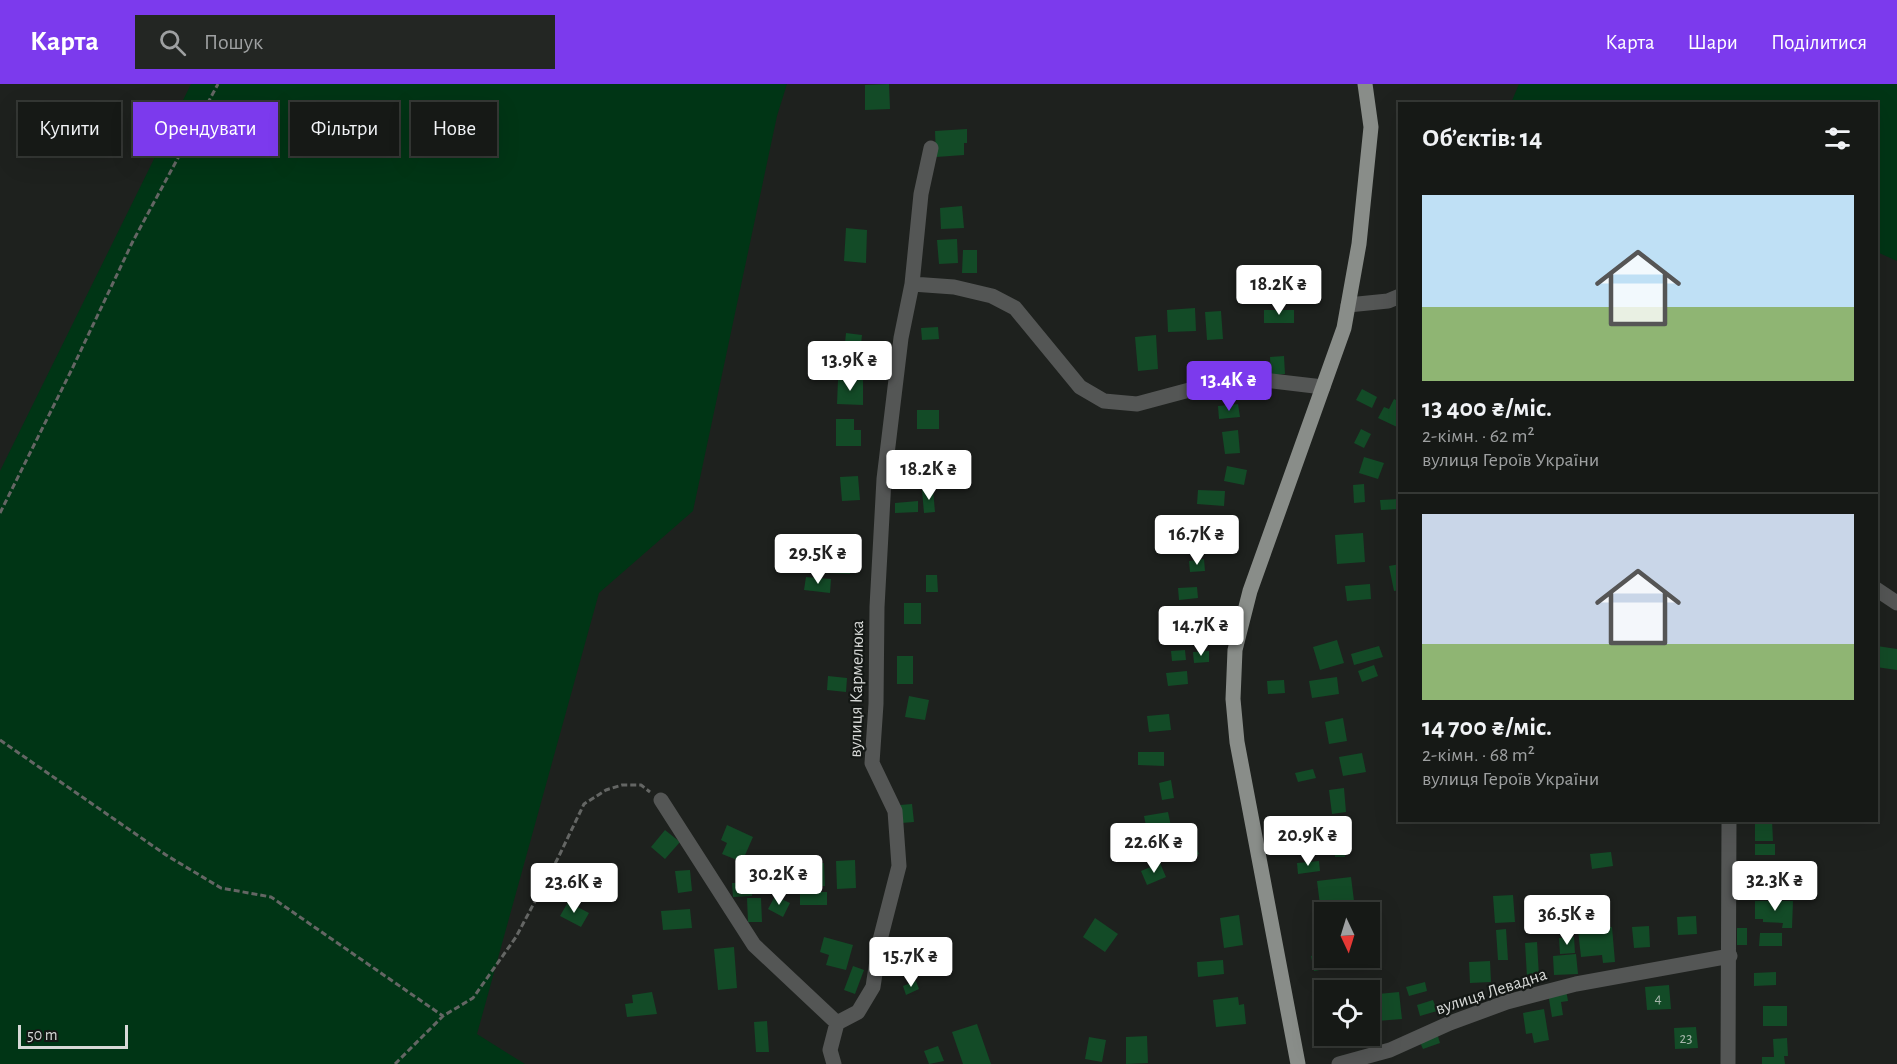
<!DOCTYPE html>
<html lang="uk">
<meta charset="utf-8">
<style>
:root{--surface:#161916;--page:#232623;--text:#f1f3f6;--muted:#9ea0a1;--line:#353835;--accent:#7c3aed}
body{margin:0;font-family:"Alegreya Sans",sans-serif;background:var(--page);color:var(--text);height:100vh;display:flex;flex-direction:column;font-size:22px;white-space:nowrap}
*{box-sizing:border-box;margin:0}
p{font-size:20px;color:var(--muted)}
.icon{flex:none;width:33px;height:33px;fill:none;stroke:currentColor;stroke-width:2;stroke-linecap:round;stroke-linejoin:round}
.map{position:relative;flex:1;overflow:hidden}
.drawer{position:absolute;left:1398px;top:18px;width:480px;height:720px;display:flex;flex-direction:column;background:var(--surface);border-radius:0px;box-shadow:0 6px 24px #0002,0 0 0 2px var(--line)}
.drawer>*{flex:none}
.guide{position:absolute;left:18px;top:18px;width:570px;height:54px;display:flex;gap:12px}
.needle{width:39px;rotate:176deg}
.fabs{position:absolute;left:1314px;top:818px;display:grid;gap:12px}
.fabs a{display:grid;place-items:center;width:66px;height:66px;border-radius:0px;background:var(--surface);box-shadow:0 6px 24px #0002,0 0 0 2px var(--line);font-size:30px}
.scale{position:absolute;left:18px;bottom:15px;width:110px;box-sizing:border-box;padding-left:6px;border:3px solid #d7d9d7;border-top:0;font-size:16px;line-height:21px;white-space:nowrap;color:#d7d9d7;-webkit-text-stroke:4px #141815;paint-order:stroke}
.price{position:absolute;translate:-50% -51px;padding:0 14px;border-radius:6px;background:#fff;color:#222;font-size:20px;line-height:39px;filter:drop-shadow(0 2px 3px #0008)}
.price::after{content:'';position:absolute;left:50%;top:36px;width:18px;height:14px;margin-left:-9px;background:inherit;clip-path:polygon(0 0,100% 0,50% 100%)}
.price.selected{background:var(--accent);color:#fff}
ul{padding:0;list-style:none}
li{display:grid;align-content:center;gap:12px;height:318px;padding:0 24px}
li+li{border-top:2px solid var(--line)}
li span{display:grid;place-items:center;height:186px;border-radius:0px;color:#555}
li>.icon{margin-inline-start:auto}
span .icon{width:108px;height:108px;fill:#fffc;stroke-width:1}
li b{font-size:26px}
h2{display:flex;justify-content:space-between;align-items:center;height:72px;padding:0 24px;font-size:26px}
.pill{padding:0 21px;border-radius:0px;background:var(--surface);box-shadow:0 6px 24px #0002,0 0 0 2px var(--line);font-size:21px;line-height:54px}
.pill.selected{background:var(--accent);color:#fff}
header{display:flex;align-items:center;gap:36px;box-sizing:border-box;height:84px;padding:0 30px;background:var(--accent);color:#fff}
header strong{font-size:28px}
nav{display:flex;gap:33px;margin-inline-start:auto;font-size:21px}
.search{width:420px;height:54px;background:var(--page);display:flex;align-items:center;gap:15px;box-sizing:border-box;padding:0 21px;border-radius:0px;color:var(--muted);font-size:22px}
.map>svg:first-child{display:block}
.green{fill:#003515}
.building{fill:#134b27}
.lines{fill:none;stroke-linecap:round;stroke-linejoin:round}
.path{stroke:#646664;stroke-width:3;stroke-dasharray:6 3;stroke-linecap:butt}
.minor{stroke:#545655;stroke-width:15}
.major{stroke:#898d89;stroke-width:15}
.labels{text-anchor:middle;stroke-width:4.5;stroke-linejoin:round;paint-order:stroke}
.number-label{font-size:15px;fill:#a6b6ab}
.street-label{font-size:18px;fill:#d7d9d7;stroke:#141815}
</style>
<header>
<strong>Карта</strong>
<div class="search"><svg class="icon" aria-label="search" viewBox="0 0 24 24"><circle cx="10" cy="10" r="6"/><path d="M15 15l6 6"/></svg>Пошук</div>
<nav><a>Карта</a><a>Шари</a><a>Поділитися</a></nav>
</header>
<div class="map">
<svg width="1897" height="980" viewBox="0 0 1897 980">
<rect width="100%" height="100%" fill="#1e211e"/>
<path class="green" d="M191,0H787L777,32L693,427L599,509L477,950L525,980H0V387Z
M1519,0H1897V177L1877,168L1876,20L1511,19Z"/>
<path class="building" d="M889,0L890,25L865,26V1Z
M967,45V59H964V71L936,73L935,47Z
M962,122L964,144L941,145L940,124Z
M846,144L867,146L866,179L844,177Z
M957,155L958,179L939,180L937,156Z
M963,166H977V189H962Z
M1195,224L1196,247L1168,248L1167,226Z
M1264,226H1294V239H1264Z
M1221,227L1223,255L1207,256L1205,228Z
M938,243L939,255L922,256L921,244Z
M846,249L862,251L859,280L843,279Z
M1156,251L1158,285L1138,287L1135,253Z
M1284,272L1285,290L1271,291L1270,273Z
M838,296H863V321L837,320Z
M1362,305L1377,313L1372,324L1356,316Z
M1394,315L1400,318V338L1397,343L1378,334L1384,323L1389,325Z
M1238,320L1240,333L1219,335L1218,322Z
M917,326H939V345H917Z
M836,335H854V346H861V362H836Z
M1361,345L1371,350L1364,364L1354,359Z
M1238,346L1240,369L1225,370L1222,348Z
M1364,373L1384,379L1378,395L1359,389Z
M1227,382L1247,386L1244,401L1224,397Z
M929,388V401L905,402L904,390Z
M858,392L860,416L842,417L840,393Z
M1364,400L1365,418L1354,419L1353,401Z
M933,405L935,428L924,429L922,406Z
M1198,406L1225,407L1224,422L1197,420Z
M1400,415V425L1381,426L1380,416Z
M918,417V428L895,429V419Z
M1219,439L1220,452L1194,454L1193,441Z
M1363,449L1365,478L1337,480L1335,451Z
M829,462L851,463L850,490L829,489V484L821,483V469H829Z
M1204,475L1205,487L1190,488L1189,477Z
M1400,480V506L1394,507L1389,482Z
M926,491H937L938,508H926Z
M806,493L831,495L830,509L804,506Z
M1370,500L1371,515L1347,517L1345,502Z
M1197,503L1198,514L1179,516L1178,504Z
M904,519H921V540H904Z
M1186,548L1187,557L1169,558L1168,549Z
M1337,556L1344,579L1320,586L1313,563Z
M1379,562L1383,573L1354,581L1351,570Z
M1877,562L1897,565V586L1876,583Z
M1185,566L1186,576L1172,577L1171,567Z
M1209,567V578L1194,579L1193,568Z
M897,572H913V600H897Z
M1374,581L1378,592L1362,598L1358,587Z
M1187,587L1188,600L1168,602L1166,589Z
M828,592L847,594L846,608L827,606Z
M1337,593L1339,610L1312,614L1309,597Z
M1284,596L1285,609L1268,610L1267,597Z
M909,612L929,616L925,636L905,633Z
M1169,630L1171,646L1149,648L1147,632Z
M1343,634L1347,657L1329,660L1325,638Z
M1138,668H1164V682L1138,681Z
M1362,669L1366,688L1343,692L1339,673Z
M1313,685L1316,694L1298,698L1295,689Z
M1171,696L1174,714L1162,716L1159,699Z
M1344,704L1346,728L1332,730L1329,706Z
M912,720L914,738L901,739L900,721Z
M1168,728L1172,747L1148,752L1144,732Z
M1755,736H1772L1773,757H1755Z
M727,741L753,753L742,778L722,770L727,759L721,756Z
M665,746L680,758L665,775L651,763Z
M1334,755H1344L1345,773H1335Z
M1194,759L1199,770L1180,778L1175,766Z
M1755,760H1775V771H1755Z
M1611,768L1613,782L1592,785L1590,770Z
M855,776L856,804L837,805L836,777Z
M1319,777L1320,787L1298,790L1297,779Z
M824,779L825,802L808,803L807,780Z
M1160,779L1166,793L1147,801L1141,787Z
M690,786L692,807L678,809L675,787Z
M1351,793L1354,817L1320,821L1317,797Z
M732,799H752V812L733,813Z
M800,808H827V821H800Z
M1513,811L1515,838L1495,839L1493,812Z
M775,812L790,819L783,833L768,825Z
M747,814H761L762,838H748Z
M1755,817H1793L1792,844H1782L1783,839L1763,838V835H1755Z
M568,818L589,829L581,843L560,832Z
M690,825L692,844L663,846L661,827Z
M1239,831L1243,861L1224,864L1220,834Z
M1696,832L1697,850L1678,851L1677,833Z
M1095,834L1118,850L1105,868L1083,853Z
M1649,842L1650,863L1634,864L1632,843Z
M1612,843L1615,878L1603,879L1602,871L1581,873L1578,846Z
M1737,844H1747V861H1737Z
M1506,845L1508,876H1498L1496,846Z
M1760,849H1782V862H1759Z
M824,853L853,861L846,886L826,881L829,871L820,868Z
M1574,853L1575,869L1560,870L1559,854Z
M1537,858L1539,892L1527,893L1525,859Z
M734,863L737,904L718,906L714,865Z
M1324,870V873H1329L1331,884L1314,887L1311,872Z
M1576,870L1578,890L1554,891L1553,872Z
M1223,876L1224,890L1198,893L1197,878Z
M1490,877L1491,898L1470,899L1469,878Z
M853,882L864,886L855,910L844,906Z
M1776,888V901L1754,902V889Z
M916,897L919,905L906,911L903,902Z
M1425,898L1427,907L1409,912L1406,903Z
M1669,901L1671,925L1647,926L1645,903Z
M1566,906L1568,917L1561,918L1563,931L1552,933L1548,909Z
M652,908L657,930L627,933L625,920L633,919L632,911Z
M1399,908L1402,935L1377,937L1374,916H1379L1378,910Z
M1319,912H1324V936H1321Z
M1238,913L1239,921L1244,920L1246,940L1216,943L1213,916Z
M1433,916L1437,927L1420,932L1417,921Z
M1763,922H1787V942H1763Z
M1544,925L1549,956L1534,959L1532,949L1526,950L1523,929Z
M767,937L769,968H756L754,938Z
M977,940L991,980H963L952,948Z
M1696,943L1698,964L1675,965L1674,944Z
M1437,949L1440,959L1423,965L1419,956Z
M1147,952L1148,979L1126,980V953Z
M1089,953L1106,956L1102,978L1085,975Z
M1787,954L1788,972H1784L1785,980H1762V973H1774L1773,955Z
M938,962L944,977L929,980L924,967Z"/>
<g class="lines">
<path class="path" d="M0,429L72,285L133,157L218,0
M0,656L166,771L221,804L271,813L443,932
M395,980L443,932L473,914L516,853L558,774L584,720L606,706L622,701H641L650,708"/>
<path class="minor" d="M912,200L954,203L992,212L1015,224L1080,303L1104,317L1137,320L1238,293L1323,303
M1348,221L1388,217L1400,212
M1876,505L1897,519
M661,716L754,861L837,939
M834,980L830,966L837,939L858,928L873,903L880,856L899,782L895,727L872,679L876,620L877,523L884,395L901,254L912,200L921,110L931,64
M1339,980L1390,966L1450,939L1507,918L1576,900L1730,872
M1728,980L1729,736"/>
<path class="major" d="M1298,980L1237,658L1233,615L1235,566L1250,507L1344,244L1359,160L1371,43L1365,0"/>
</g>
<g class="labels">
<g class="number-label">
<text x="1658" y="919">4</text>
<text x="1686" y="959">23</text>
</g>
<g class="street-label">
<text transform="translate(856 605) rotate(-89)" y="6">вулиця Кармелюка</text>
<text transform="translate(1491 907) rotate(-18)" y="6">вулиця Левадна</text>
</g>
</g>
</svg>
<div class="fabs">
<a><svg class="needle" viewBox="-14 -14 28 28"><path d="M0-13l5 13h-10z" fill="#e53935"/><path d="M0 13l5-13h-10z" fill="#9ea0a1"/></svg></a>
<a><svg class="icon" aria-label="locate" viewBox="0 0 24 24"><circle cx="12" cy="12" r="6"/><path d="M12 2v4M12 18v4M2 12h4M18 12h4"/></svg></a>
</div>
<div class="scale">50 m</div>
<b class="price" style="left:1279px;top:232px">18.2K ₴</b>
<b class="price" style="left:850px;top:308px">13.9K ₴</b>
<b class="price selected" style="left:1229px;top:328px">13.4K ₴</b>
<b class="price" style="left:929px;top:417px">18.2K ₴</b>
<b class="price" style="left:1197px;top:482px">16.7K ₴</b>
<b class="price" style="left:818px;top:501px">29.5K ₴</b>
<b class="price" style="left:1201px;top:573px">14.7K ₴</b>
<b class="price" style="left:1308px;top:783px">20.9K ₴</b>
<b class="price" style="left:1154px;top:790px">22.6K ₴</b>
<b class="price" style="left:779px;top:822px">30.2K ₴</b>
<b class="price" style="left:1775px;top:828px">32.3K ₴</b>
<b class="price" style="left:574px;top:830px">23.6K ₴</b>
<b class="price" style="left:1567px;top:862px">36.5K ₴</b>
<b class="price" style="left:911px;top:904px">15.7K ₴</b>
<div class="guide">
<a class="pill">Купити</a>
<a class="pill selected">Орендувати</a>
<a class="pill">Фільтри</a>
<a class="pill">Нове</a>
</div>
<section class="drawer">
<h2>Об’єктів: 14<svg class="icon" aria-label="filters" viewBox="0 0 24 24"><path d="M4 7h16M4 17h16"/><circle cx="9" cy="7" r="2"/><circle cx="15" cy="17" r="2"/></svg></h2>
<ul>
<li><span style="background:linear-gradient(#bfe0f5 60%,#8fb573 0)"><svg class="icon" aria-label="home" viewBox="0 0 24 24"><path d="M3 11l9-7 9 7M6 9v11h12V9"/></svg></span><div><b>13 400 ₴/міс.</b><p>2-кімн. · 62 m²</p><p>вулиця Героїв України</p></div></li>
<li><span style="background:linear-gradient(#c9d6e8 70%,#8fb573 0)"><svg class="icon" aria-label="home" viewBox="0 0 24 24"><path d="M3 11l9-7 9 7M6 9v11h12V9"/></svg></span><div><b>14 700 ₴/міс.</b><p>2-кімн. · 68 m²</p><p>вулиця Героїв України</p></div></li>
</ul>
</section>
</div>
